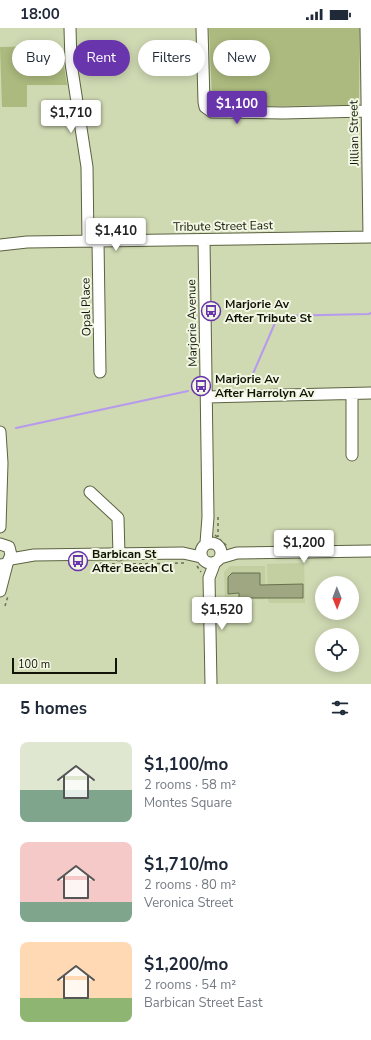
<!DOCTYPE html>
<meta charset="utf-8">
<style>
:root{--surface:#fff;--page:#f6f6f7;--text:#1f2937;--muted:#747a83;--accent:#6935ac}
body{margin:0;font-family:"Nunito Sans",sans-serif;background:var(--page);color:var(--text);height:100vh;display:flex;flex-direction:column;font-size:15px;white-space:nowrap}
*{box-sizing:border-box;margin:0}
p{font-size:13px;color:var(--muted)}
.icon{flex:none;width:22px;height:22px;fill:none;stroke:currentColor;stroke-width:2;stroke-linecap:round;stroke-linejoin:round}
.map{position:relative;height:656px;overflow:hidden}
.details{display:flex;flex-direction:column;background:var(--surface);flex:1}
.details>*{flex:none}
.hud{position:absolute;left:12px;top:12px;width:347px;height:36px;display:flex;gap:8px}
.needle{width:26px;rotate:179deg}
.controls{position:absolute;left:315px;top:548px;display:grid;gap:8px}
.controls a{display:grid;place-items:center;width:44px;height:44px;border-radius:50%;background:var(--surface);box-shadow:0 2px 10px #0003;font-size:20px}
.scale{position:absolute;left:12px;bottom:10px;width:105px;box-sizing:border-box;padding-left:4px;border:2px solid #111406;border-top:0;font-size:11px;line-height:14px;white-space:nowrap;color:#111406;-webkit-text-stroke:3px #f2f7e3;paint-order:stroke}
.price{position:absolute;translate:-50% -34px;padding:0 9px;border-radius:4px;background:#fff;color:#222;font-size:13px;line-height:26px;filter:drop-shadow(0 1px 2px #0008)}
.price::after{content:'';position:absolute;left:50%;top:24px;width:12px;height:9px;margin-left:-6px;background:inherit;clip-path:polygon(0 0,100% 0,50% 100%)}
.price.current{background:var(--accent);color:#fff}
ul{padding:0;list-style:none}
li{display:flex;align-items:center;gap:12px;height:100px;padding:0 20px}
li span{display:grid;place-items:center;flex:none;width:112px;height:80px;border-radius:8px;color:#555}
li>.icon{margin-inline-start:auto}
span .icon{width:48px;height:48px;fill:#fffc;stroke-width:1}
li b{font-size:17px}
h2{display:flex;justify-content:space-between;align-items:center;height:48px;padding:0 20px;font-size:17px}
.chip{padding:0 14px;border-radius:18px;background:var(--surface);box-shadow:0 2px 10px #0003;font-size:14px;line-height:36px}
.chip.current{background:var(--accent);color:#fff}
.status{display:flex;justify-content:space-between;align-items:center;height:28px;padding:0 20px;background:var(--surface);direction:ltr}
.status svg{height:11px;fill:currentColor}
.map>svg:first-child{display:block}
.built{fill:#c3cea1}
.green{fill:#acba7f}
.lines{fill:none;stroke-linecap:round;stroke-linejoin:round}
.stream{stroke:#b69aee;stroke-width:2}
.building{fill:#9ea782;stroke:#67704d}
.minor-casing{stroke:#5b6341;stroke-width:13}
.path{stroke:#697056;stroke-width:1.5;stroke-dasharray:3 3;stroke-linecap:butt}
.minor{stroke:#fff;stroke-width:11}
.labels{text-anchor:middle;stroke-width:4;stroke-linejoin:round;paint-order:stroke}
.street-label{font-size:12px;fill:#111406;stroke:#f2f7e3}
.poi-label{font-size:12px;font-weight:bold;fill:#111406;stroke:#f2f7e3;text-anchor:start}
</style>
<div class="status"><b>18:00</b><svg viewBox="0 0 49 12"><path d="M0 12V9h3v3zM5 12V6h3v6zM10 12V3h3v9zM15 12V0h3v12zM26 1h20v11H26zM47 4h2v5h-2z"/></svg></div>
<div class="map">
<svg width="371" height="656" viewBox="0 0 371 656">
<rect width="100%" height="100%" fill="#cfd9b2"/>
<path class="built" d="M304,535L305,575H270L268,573L267,536Z
M230,538H265L266,571L225,572L224,544Z"/>
<path class="green" d="M209,0H360L359,70L349,77L223,79L212,71Z
M61,18L67,57H27V79H2L0,19Z"/>
<g class="lines">
<path class="stream" d="M252,348L278,288L369,286L371,285
M16,400L188,363"/>
</g>
<path class="building" d="M232,545H260V557L303,556V570H239V565L228,566V549Z"/>
<g class="lines">
<g class="minor-casing">
<path id="minor" d="M70,0L71,35L87,139L88,213
M202,0L204,74L205,79L212,84L283,85L367,83
M366,0L369,209
M204,212L208,489L206,515
M98,213L100,344
M0,217L27,214L371,209
M352,366V427
M207,369L371,365
M0,404L2,435L0,499
M90,464L118,490L119,527
M201 525a10 10 0 1 1 20 0a10 10 0 1 1-20 0Z
M0,516L9,519L11,527L7,536L0,537
M220,530L237,525L371,523
M11,531L34,527L183,525L201,529
M0,563L7,536
M211,656L209,550L215,534"/>
</g>
<path class="path" d="M218,489V509
M215,507L226,517V519
M94,535L117,536
M121,536L185,535
M197,538L201,544
M5,578L8,568"/>
<use href="#minor" class="minor"/>
</g>
<defs>
<g id="bus-ring" transform="scale(1)"><circle r="9.5" fill="#f2f7e3" stroke="#6935ac" stroke-width="1.5"/><path d="M-5-6H5V4H4V6H2V4H-2V6H-4V4H-5ZM-3.5-4V0h7V-4ZM-3.5 1.2v1.5H-2V1.2ZM2 1.2v1.5H3.5V1.2Z" fill="#6935ac"/></g>
</defs>
<g fill-rule="evenodd">
<use href="#bus-ring" x="211" y="283"/>
<use href="#bus-ring" x="201" y="358"/>
<use href="#bus-ring" x="78" y="533"/>
</g>
<g class="labels">
<g class="street-label">
<text transform="translate(354 105) rotate(-91)" y="4">Jillian Street</text>
<text transform="translate(223 198) rotate(-1)" y="4">Tribute Street East</text>
<text transform="translate(86 279) rotate(-91)" y="4">Opal Place</text>
<text transform="translate(192 295) rotate(-91)" y="4">Marjorie Avenue</text>
</g>
<g class="poi-label">
<text x="225" y="280">Marjorie Av<tspan x="225" dy="14">After Tribute St</tspan></text>
<text x="215" y="355">Marjorie Av<tspan x="215" dy="14">After Harrolyn Av</tspan></text>
<text x="92" y="530">Barbican St<tspan x="92" dy="14">After Beech Cl</tspan></text>
</g>
</g>
</svg>
<div class="controls">
<a><svg class="needle" viewBox="-14 -14 28 28"><path d="M0-13l5 13h-10z" fill="#e53935"/><path d="M0 13l5-13h-10z" fill="#747a83"/></svg></a>
<a><svg class="icon" aria-label="locate" viewBox="0 0 24 24"><circle cx="12" cy="12" r="6"/><path d="M12 2v4M12 18v4M2 12h4M18 12h4"/></svg></a>
</div>
<div class="scale">100 m</div>
<b class="price current" style="left:237px;top:97px">$1,100</b>
<b class="price" style="left:71px;top:106px">$1,710</b>
<b class="price" style="left:116px;top:224px">$1,410</b>
<b class="price" style="left:304px;top:536px">$1,200</b>
<b class="price" style="left:222px;top:603px">$1,520</b>
<div class="hud">
<a class="chip">Buy</a>
<a class="chip current">Rent</a>
<a class="chip">Filters</a>
<a class="chip">New</a>
</div>
</div>
<section class="details">
<h2>5 homes<svg class="icon" aria-label="filters" viewBox="0 0 24 24"><path d="M4 7h16M4 17h16"/><circle cx="9" cy="7" r="2"/><circle cx="15" cy="17" r="2"/></svg></h2>
<ul>
<li><span style="background:linear-gradient(#dfe7d0 60%,#7fa58c 0)"><svg class="icon" aria-label="home" viewBox="0 0 24 24"><path d="M3 11l9-7 9 7M6 9v11h12V9"/></svg></span><div><b>$1,100/mo</b><p>2 rooms · 58 m²</p><p>Montes Square</p></div></li>
<li><span style="background:linear-gradient(#f6c9c9 75%,#7fa58c 0)"><svg class="icon" aria-label="home" viewBox="0 0 24 24"><path d="M3 11l9-7 9 7M6 9v11h12V9"/></svg></span><div><b>$1,710/mo</b><p>2 rooms · 80 m²</p><p>Veronica Street</p></div></li>
<li><span style="background:linear-gradient(#ffd9b3 70%,#8fb573 0)"><svg class="icon" aria-label="home" viewBox="0 0 24 24"><path d="M3 11l9-7 9 7M6 9v11h12V9"/></svg></span><div><b>$1,200/mo</b><p>2 rooms · 54 m²</p><p>Barbican Street East</p></div></li>
</ul>
</section>
